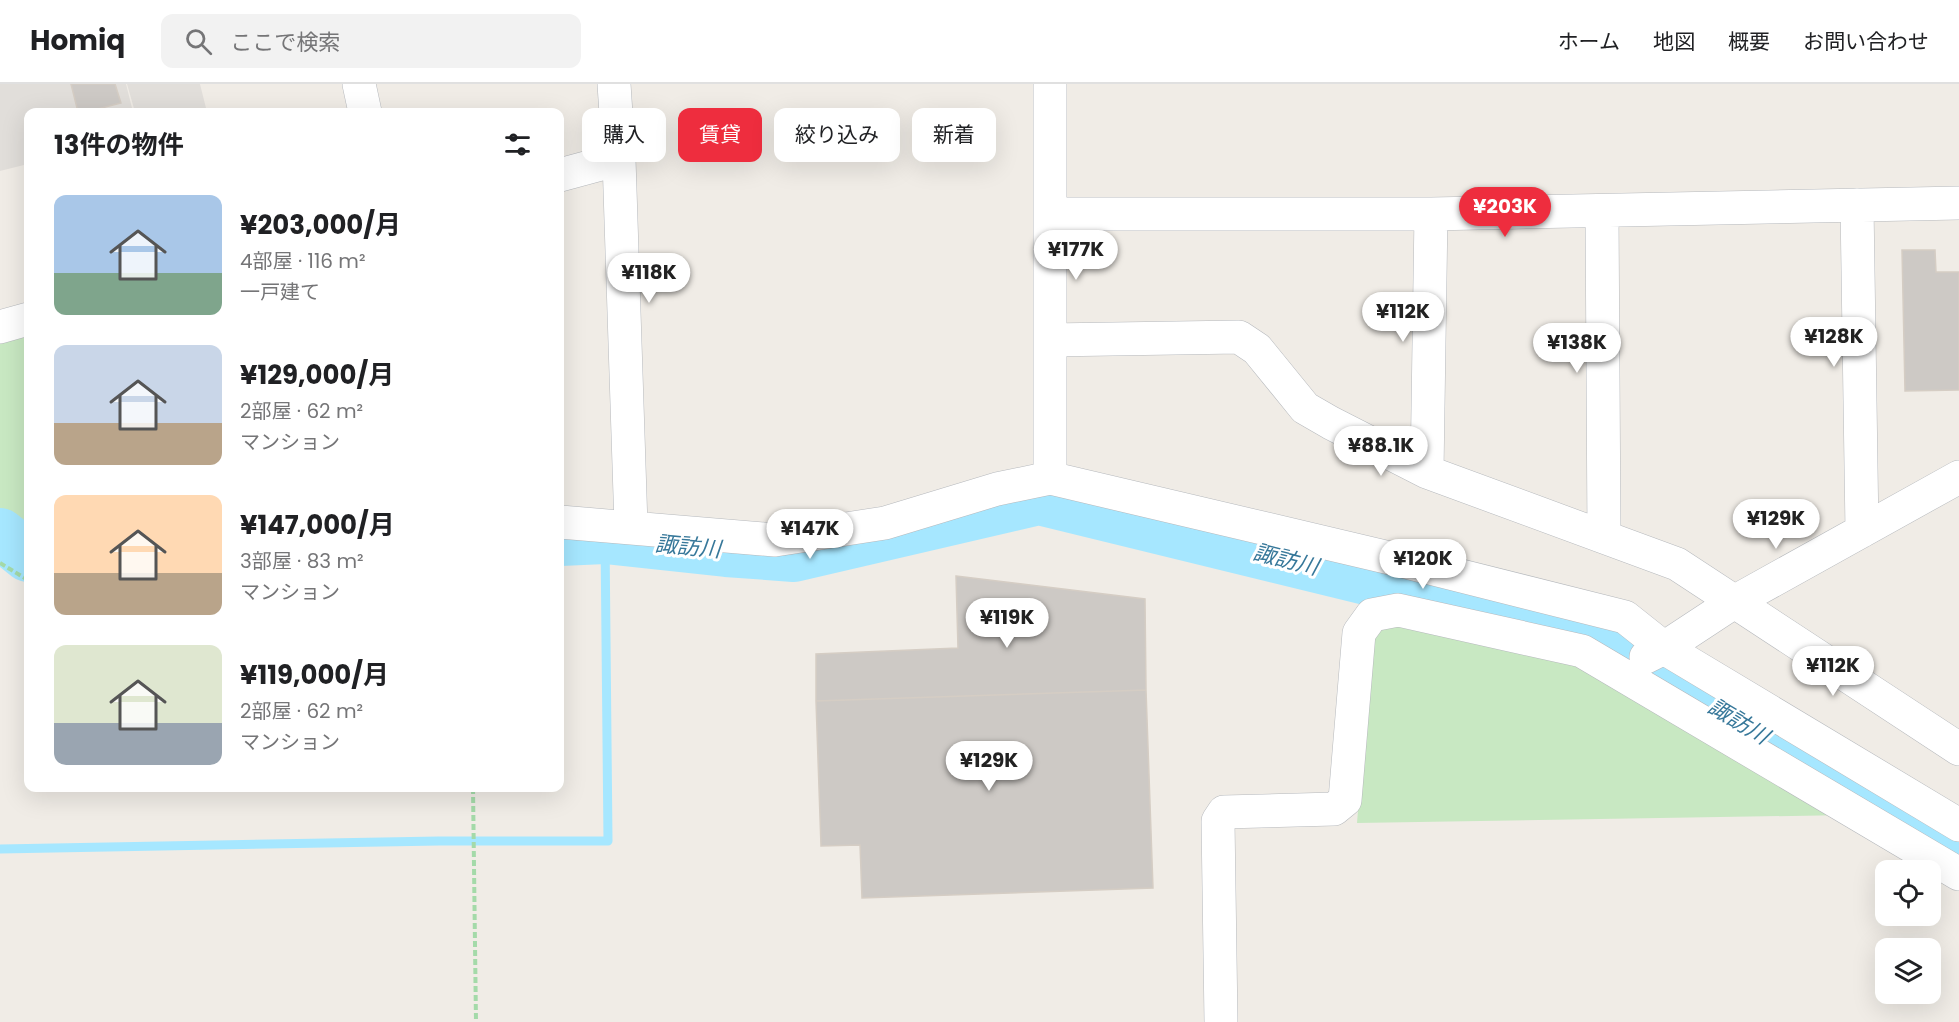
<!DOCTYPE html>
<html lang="ja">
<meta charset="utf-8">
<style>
:root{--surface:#fff;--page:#f2f2f2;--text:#202124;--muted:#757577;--line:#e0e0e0;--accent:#ee2d3e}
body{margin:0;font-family:Poppins,"Noto Sans JP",sans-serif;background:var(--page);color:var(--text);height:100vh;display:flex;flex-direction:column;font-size:22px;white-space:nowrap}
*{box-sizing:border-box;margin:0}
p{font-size:20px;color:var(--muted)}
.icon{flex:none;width:33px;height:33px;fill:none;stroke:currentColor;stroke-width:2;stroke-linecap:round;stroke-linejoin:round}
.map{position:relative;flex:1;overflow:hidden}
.sheet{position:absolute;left:24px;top:24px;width:540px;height:684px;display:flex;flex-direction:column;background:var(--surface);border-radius:12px;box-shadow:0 6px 24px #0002}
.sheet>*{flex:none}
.banner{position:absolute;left:582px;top:24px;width:570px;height:54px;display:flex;gap:12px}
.tools{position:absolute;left:1875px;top:776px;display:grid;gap:12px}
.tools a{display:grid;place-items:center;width:66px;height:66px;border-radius:12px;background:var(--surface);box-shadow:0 6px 24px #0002;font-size:30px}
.price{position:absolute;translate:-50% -51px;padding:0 14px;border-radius:21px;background:#fff;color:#222;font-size:20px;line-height:39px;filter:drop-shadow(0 2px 3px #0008)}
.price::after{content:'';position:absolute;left:50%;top:36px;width:18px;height:14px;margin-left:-9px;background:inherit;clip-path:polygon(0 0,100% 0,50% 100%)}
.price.selected{background:var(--accent);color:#fff}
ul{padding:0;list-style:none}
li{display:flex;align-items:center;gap:18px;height:150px;padding:0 30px}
li span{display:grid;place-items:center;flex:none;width:168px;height:120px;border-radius:12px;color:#555}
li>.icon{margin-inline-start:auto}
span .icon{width:72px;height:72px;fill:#fffc;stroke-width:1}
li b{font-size:26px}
h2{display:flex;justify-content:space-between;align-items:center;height:72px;padding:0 30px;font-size:26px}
.pill{padding:0 21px;border-radius:12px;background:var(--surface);box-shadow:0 6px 24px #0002;font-size:21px;line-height:54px}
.pill.selected{background:var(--accent);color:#fff}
header{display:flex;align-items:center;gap:36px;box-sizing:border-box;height:84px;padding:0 30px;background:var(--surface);border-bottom:2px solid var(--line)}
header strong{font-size:28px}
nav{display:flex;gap:33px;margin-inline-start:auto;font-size:21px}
.search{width:420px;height:54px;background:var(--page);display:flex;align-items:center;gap:15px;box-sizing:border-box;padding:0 21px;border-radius:12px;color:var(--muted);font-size:22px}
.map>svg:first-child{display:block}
.industrial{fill:#e1deda}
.green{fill:#c8e8c2}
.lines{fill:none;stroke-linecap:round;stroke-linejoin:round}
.stream{stroke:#a6e7ff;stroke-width:9}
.river{stroke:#a6e7ff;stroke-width:52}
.building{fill:#cdc9c5;stroke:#d5cdc4;stroke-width:1.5}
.street-casing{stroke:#b6b9bd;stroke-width:34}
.path{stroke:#a4daa9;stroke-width:4;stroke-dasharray:6 3;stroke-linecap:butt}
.street{stroke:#fff;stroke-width:33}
.labels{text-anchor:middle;stroke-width:6;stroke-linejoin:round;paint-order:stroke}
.water-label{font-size:22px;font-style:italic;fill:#37789a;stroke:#fff}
</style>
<header>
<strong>Homiq</strong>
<div class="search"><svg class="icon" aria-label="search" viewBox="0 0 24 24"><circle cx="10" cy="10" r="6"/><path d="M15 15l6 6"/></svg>ここで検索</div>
<nav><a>ホーム</a><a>地図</a><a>概要</a><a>お問い合わせ</a></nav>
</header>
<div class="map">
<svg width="1959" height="938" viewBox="0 0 1959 938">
<rect width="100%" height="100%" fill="#f0ece6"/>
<path class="industrial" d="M0,0H126L133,28H28V80L0,87Z
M127,0H200L207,28H135Z"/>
<path class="green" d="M28,252V456L0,437V259Z
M1403,534L1583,577L1848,731L1357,739L1372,549Z"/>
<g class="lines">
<path class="stream" d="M0,765L439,757H608L605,454"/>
<path class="river" d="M0,450L28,472
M560,456L605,454L726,467L794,472L1039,415L1592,550L1959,767"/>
</g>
<path class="building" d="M71,0H115L121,19L86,28H78Z
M1902,166H1935L1936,188H1959V306L1905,307Z
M956,492L1145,515L1146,606L816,617V570L958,564Z
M1146,606L1153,804L862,814L860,761L821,762L816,617Z"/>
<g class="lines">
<g class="street-casing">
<path id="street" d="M359,0L365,28
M614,0L619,75L631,442
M1050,0V394
M560,91L619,75
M1857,121L1862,447
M1602,127L1604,452
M1050,130H1431L1959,119
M0,243L28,235
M1050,256L1239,253L1257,265L1305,324L1331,339L1427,388L1677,480L1959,665
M1427,388L1431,130
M560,438L775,456L885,439L997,405L1050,394L1394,475L1625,533L1664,564L1959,741
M1646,573L1664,564L1734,518L1959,393
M1221,938L1218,737L1224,728L1334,725L1345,716L1359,549L1372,531L1398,526L1582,567L1959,790"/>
</g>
<path class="path" d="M0,479L28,496
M473,704L476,938"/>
<use href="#street" class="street"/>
</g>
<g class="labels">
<g class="water-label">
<text transform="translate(688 462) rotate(5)" y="8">諏訪川</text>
<text transform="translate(1286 475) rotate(14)" y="8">諏訪川</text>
<text transform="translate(1739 637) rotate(31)" y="8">諏訪川</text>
</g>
</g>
</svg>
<div class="tools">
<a><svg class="icon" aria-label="locate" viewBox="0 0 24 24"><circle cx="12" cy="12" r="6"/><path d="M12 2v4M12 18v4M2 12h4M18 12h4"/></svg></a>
<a><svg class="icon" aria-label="layers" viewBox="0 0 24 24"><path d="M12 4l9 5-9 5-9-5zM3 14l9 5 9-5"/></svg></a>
</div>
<b class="price selected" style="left:1505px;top:154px">¥203K</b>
<b class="price" style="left:1076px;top:197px">¥177K</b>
<b class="price" style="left:649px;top:220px">¥118K</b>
<b class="price" style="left:1403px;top:259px">¥112K</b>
<b class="price" style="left:1834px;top:284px">¥128K</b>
<b class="price" style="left:1577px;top:290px">¥138K</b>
<b class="price" style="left:1381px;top:393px">¥88.1K</b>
<b class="price" style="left:1776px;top:466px">¥129K</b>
<b class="price" style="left:810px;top:476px">¥147K</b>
<b class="price" style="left:1423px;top:506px">¥120K</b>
<b class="price" style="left:1007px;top:565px">¥119K</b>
<b class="price" style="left:1833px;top:613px">¥112K</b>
<b class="price" style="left:989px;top:708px">¥129K</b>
<div class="banner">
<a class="pill">購入</a>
<a class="pill selected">賃貸</a>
<a class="pill">絞り込み</a>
<a class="pill">新着</a>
</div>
<section class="sheet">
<h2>13件の物件<svg class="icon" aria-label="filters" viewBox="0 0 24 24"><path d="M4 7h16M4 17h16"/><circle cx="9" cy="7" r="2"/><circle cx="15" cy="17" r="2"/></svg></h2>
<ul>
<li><span style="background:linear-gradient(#a9c7e8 65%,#7fa58c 0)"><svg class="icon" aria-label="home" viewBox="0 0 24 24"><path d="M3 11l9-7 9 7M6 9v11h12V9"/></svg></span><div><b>¥203,000/月</b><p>4部屋 · 116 m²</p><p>一戸建て</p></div></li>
<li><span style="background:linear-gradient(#c9d6e8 65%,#b9a48a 0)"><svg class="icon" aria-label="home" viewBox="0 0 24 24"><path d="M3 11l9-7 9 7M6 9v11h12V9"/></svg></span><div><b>¥129,000/月</b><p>2部屋 · 62 m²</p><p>マンション</p></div></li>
<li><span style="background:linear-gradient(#ffd9b3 65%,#b9a48a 0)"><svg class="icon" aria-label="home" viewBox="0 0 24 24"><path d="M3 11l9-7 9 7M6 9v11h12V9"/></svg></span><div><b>¥147,000/月</b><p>3部屋 · 83 m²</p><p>マンション</p></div></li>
<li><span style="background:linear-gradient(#dfe7d0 65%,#9aa5b1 0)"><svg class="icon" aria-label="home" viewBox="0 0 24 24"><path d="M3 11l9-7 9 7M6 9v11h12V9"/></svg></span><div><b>¥119,000/月</b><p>2部屋 · 62 m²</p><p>マンション</p></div></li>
</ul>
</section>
</div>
